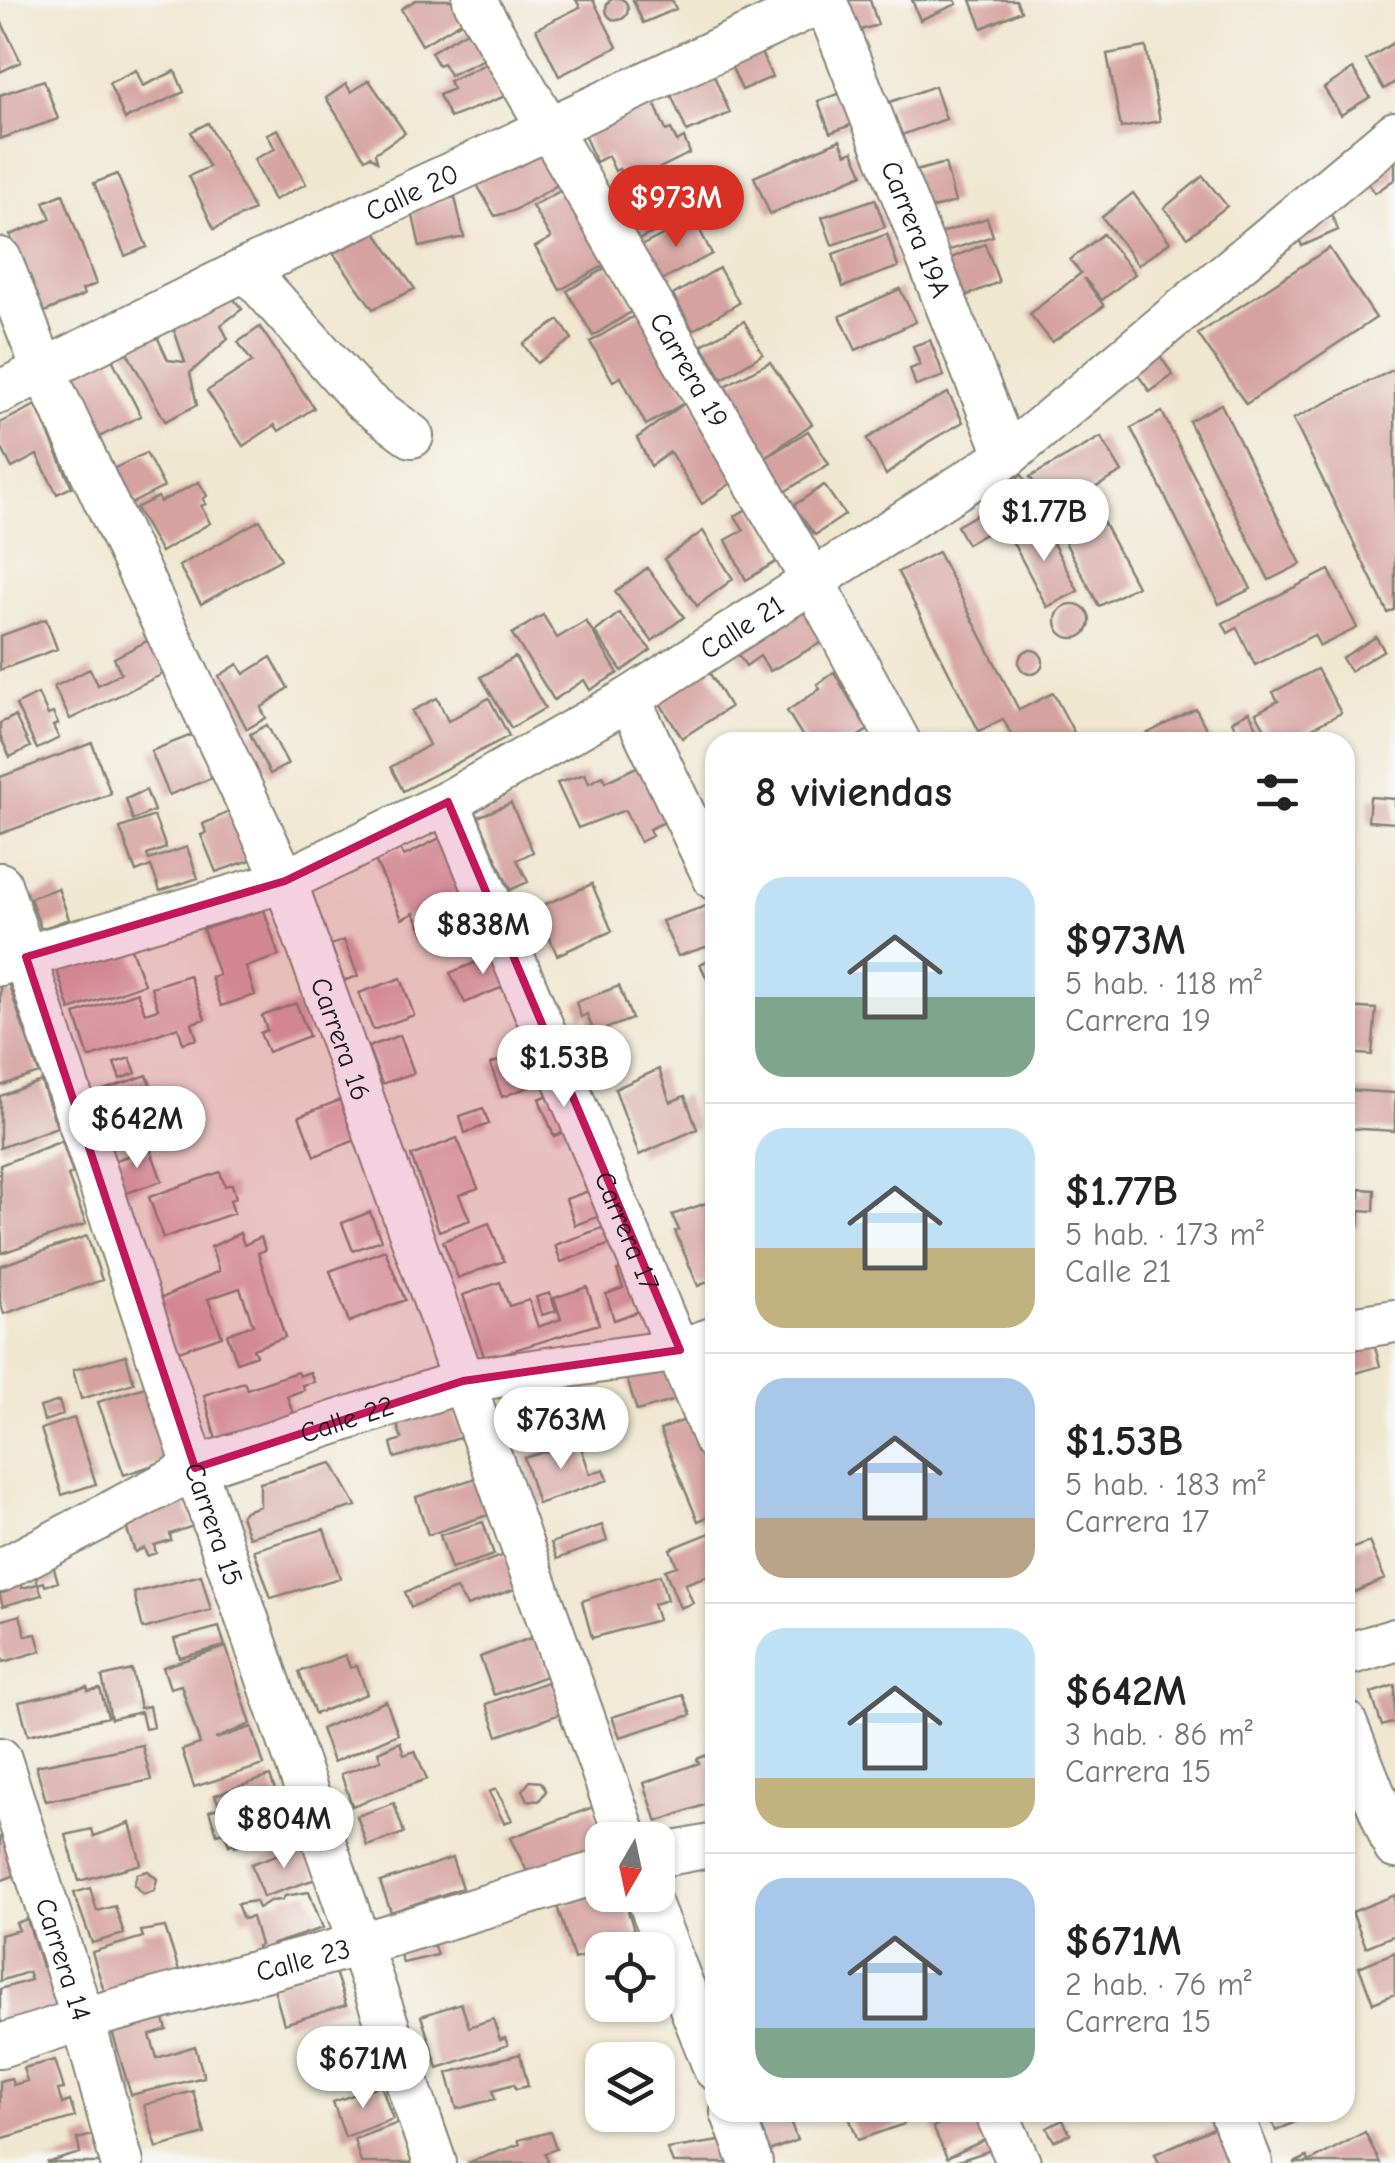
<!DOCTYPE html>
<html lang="es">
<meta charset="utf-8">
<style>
:root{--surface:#fff;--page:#f2f2f2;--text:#222;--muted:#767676;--line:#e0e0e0;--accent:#d93025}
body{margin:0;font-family:"Comic Neue",sans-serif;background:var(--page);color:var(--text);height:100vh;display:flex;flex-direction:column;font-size:38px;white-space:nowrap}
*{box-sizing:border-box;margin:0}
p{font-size:32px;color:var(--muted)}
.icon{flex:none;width:55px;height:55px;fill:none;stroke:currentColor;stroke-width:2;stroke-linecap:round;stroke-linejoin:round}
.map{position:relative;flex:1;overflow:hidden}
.drawer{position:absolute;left:705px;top:732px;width:650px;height:1390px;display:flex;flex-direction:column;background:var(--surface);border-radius:30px;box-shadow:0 2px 8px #0004}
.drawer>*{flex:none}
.needle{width:65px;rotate:189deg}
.tools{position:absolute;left:585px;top:1822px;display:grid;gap:20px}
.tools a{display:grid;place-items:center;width:90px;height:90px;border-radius:20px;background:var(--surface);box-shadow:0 2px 8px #0004;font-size:50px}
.price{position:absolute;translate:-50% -85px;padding:0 22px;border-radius:35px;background:#fff;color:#222;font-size:32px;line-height:65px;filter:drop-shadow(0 2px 5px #0008)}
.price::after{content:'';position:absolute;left:50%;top:60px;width:30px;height:22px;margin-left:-15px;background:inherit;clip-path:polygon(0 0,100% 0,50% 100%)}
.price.current{background:var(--accent);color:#fff}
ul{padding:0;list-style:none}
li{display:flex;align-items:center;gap:30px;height:250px;padding:0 50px}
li+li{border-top:2px solid var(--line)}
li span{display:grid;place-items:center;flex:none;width:280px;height:200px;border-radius:30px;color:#555}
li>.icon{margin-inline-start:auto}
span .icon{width:120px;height:120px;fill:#fffc;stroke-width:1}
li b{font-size:42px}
h2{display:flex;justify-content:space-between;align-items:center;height:120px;padding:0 50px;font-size:42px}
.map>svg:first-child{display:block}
.building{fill:#d5a29f;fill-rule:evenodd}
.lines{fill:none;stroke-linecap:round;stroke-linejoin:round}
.minor-casing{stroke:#868276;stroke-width:46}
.minor{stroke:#fff;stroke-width:42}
.marked{fill:#c2185b;fill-opacity:0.2;stroke:#c2185b;stroke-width:8;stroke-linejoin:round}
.labels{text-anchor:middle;stroke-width:8;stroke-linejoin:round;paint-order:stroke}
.street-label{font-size:28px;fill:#1c1c1c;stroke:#f6f6f2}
</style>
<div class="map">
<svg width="1395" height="2163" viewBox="0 0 1395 2163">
<rect width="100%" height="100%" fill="#f6f6f2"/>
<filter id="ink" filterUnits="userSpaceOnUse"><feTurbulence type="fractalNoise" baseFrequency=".01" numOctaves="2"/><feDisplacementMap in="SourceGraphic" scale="20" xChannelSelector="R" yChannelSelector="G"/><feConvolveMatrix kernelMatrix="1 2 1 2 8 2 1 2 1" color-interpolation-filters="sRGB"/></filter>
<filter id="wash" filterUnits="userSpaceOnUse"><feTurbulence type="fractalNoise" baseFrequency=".0048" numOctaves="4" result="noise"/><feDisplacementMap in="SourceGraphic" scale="40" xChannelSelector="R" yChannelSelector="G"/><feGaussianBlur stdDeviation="2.25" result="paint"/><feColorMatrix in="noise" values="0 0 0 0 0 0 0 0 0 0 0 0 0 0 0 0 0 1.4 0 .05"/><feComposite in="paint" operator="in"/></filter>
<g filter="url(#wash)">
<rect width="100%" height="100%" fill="#f0e7d0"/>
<g id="blocks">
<path class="building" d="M606 9a11 11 0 1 1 22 0a11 11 0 1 1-22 0Z
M416,0H451L463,21L422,45L401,9Z
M576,0H593L617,47L559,76L536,29L580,7Z
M633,0H672L676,9L643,23Z
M849,0H870L878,25L850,33L841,3Z
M912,0H955L957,4L920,20Z
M971,0H1016L1021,11L982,28Z
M0,19L21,62L0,72Z
M472,28L487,58L450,75L443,63L438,65L431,52Z
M1395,42V82L1384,89L1366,60Z
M758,46L772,77L742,90L728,59Z
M1146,47L1160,121L1121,128L1107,54Z
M492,61L508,95L450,118L439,95L453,89L449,81Z
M1353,69L1370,97L1341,115L1324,88Z
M136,70L143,86L175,71L184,92L125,119L109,83Z
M712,71L730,113L687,132L669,90Z
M44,80L58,119L0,139V95Z
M369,80L405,133L375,153L377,161L370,156L365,159L326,98L346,84L351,92Z
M935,86L946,119L899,136L887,103Z
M649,90L666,131L671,129L677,142L684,138L690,153L627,184L619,169L615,171L608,156L596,162L578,121Z
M844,92L856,123L830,133L818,101Z
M208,123L254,210L214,229L189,176L209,167L191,132Z
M278,129L306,184L274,200L254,159L275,149L267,134Z
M542,135L564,181L513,211L495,216L468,169Z
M840,140L846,154L853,151L863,174L770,214L754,177Z
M1395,149V179L1375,193L1364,177Z
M945,163L955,202L922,211L912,172Z
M117,174L147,247L125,256L94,183Z
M1203,176L1227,206L1188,237L1164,208Z
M659,177L682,218L638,240L615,200Z
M568,187L612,261L560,290L535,247L551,238L532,206Z
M1133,193L1170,242L1138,265L1102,217Z
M63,194L96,284L82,290L84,295L42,313L10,235L51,219L44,202Z
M455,197L464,237L420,247L411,207Z
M875,199L885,227L832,245L822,217Z
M1329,210L1338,230L1302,246L1293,225Z
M987,218L993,236L941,253L935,235Z
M694,219L712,254L659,281L641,246Z
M376,233L415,289L373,309L333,253Z
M887,234L898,267L843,287L833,254Z
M1103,234L1135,274L1102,300L1084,278L1104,306L1052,342L1030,314L1081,273L1070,260Z
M985,244L999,282L951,302L937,264Z
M1329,248L1376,318L1246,404L1198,334Z
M609,266L634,310L593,336L567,291Z
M719,268L739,303L693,330L673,295Z
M900,289L916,322L856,350L840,316Z
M231,296L242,309L221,325L228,339L190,373L197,405L165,421L122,343L153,328L168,360L185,362L169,315Z
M641,312L737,479L702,504L670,452L651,466L637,438L686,402L646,425L621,377L613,381L590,342Z
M559,320L572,339L537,363L523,344Z
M744,321L763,354L722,379L702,345Z
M260,327L314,408L279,431L275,425L243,446L207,391L252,362L238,342Z
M930,340L944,376L916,386L910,369L920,365L913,346Z
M1152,344L1173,375L1150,392L1128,361Z
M110,355L141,416L97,438L66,377Z
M770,362L812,424L763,458L725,386Z
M1395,369V609L1388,613L1293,419Z
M948,393L963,422L928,442L886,475L867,439L900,417Z
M1221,404L1301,564L1269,580L1189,421Z
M36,405L72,487L57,494L37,455L12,468L0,445V423Z
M1162,412L1251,589L1219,604L1131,428Z
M808,431L829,464L784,492L764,459Z
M1101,437L1122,472L1051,513L1030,477Z
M146,453L164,487L128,505L111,470Z
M1022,475L1040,507L1008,525L991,493Z
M199,482L207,496L203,499L206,504L201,506L210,523L161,552L136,508L158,497L160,502Z
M824,485L845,515L815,535L793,506Z
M1094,505L1137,586L1099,606L1056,525Z
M752,506L779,560L746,580L726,540L744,530L735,516Z
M992,506L1002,524L967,544L957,526Z
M260,520L281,559L201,604L179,566Z
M1041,520L1078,591L1047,607L1010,537Z
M703,531L733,579L697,606L664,559Z
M938,552L1019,710L1053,693L1079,742H1015L1003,719L979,731L898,572Z
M647,568L684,617L652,641L615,592Z
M1329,570L1357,628L1320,646L1314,635L1255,665L1237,628L1228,633L1223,623Z
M1056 621a17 17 0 1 1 34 0a17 17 0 1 1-34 0Z
M803,606L824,641L770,671L760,656L746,666L731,644Z
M619,613L651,650L622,671L595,632Z
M543,615L557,638L586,621L618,673L590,690L584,680L554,700L512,634Z
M46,619L57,649L0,670V636Z
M1376,637L1384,650L1350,671L1342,658Z
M151,639L167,672L70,719L54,687L90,669L98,685L121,673L114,658Z
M1019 662a12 12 0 1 1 24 0a12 12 0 1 1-24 0Z
M271,657L288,688L261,708L266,718L247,729L219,676L238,664L244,674Z
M515,657L545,708L511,728L481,677Z
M703,662L730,707L682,738L654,694Z
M1317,669L1341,713L1285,742H1272L1256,713L1278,701L1273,692Z
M834,672L868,730L849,742H806L787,711L820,689L817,684Z
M38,694L48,715L53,713L58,724L53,726L59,738L37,749L16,705Z
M437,698L448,721L489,698L509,736L403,791L391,767L429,745L412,711Z
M1196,709L1213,742H1130Z
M1249,712L1265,742H1227L1240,736L1232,721Z
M15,716L30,747L10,757L0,736V723Z
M267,725L288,764L270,774L250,734Z
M194,734L212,778L169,795L151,751Z
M92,743L111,794L0,834V777Z
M643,764L665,822L649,829L652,836L640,842L625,810L578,828L557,783L585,774L589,783L603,776L605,782Z
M146,790L154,811L133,820L126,799Z
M1370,797L1395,799V823L1368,821Z
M511,803L533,852L517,860L528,882L510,890L478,817Z
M231,811L251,860L216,872L201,835L206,833L203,824Z
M154,816L166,848L147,855L149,860L187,847L198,878L160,891L151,866L136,872L120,828Z
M444,836L469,887L451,895L461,916L424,934L414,913L402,919L375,860L399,847L404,856Z
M592,884L612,931L557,955L537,908Z
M58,888L69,919L41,929L30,898Z
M715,903V944L678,956L662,921Z
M264,910L279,956L246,967L255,995L221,1006L211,977L219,975L203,929Z
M344,940L358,976L344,981L331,945Z
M130,946L144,984L70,1010L55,965Z
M501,952L515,982L465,1003L450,973Z
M715,957V995L700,964Z
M5,974L39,1073L0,1086V976Z
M189,975L205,1019L192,1023L197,1039L183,1043L178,1027L89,1058L75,1014L137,992L145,1013L158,1009L151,987Z
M401,978L414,1015L373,1030L359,993Z
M619,986L632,1019L594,1033L587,1014L581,1017L576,1002Z
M296,1003L309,1036L268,1052L260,1033L267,1030L262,1016Z
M1345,1007L1376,1009L1372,1055L1345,1053Z
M400,1035L414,1073L382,1084L368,1047Z
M541,1046L553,1078L502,1097L490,1064Z
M130,1058L136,1073L120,1079L114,1063Z
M659,1069L670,1102L685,1096L697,1129L639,1155L615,1089Z
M147,1075L166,1126L119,1143L100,1091Z
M41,1081L57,1127L0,1148V1096Z
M573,1085L588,1122L554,1136L539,1099Z
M1345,1090L1395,1093V1131L1345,1128Z
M340,1100L356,1140L315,1156L299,1116Z
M483,1108L489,1124L465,1133L460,1116Z
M457,1138L478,1188L459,1195L470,1220L439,1231L411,1156Z
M62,1141L73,1174L68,1176L86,1224L2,1253L0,1165Z
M150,1148L162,1181L124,1194L113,1161Z
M220,1172L225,1186L232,1184L236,1198L230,1200L234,1213L163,1238L149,1197Z
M600,1187L609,1213L575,1225L566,1199Z
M1360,1189L1375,1190L1374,1211L1360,1210L1359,1226L1345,1225V1196L1360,1197Z
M715,1200V1279L698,1286L675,1231L679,1230L672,1215Z
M370,1212L381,1240L353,1251L342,1223Z
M489,1223L504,1261L458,1278L443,1241Z
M613,1224L619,1241L561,1262L555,1245Z
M240,1233L244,1245L261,1237L265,1250L258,1253L285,1337L253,1349L256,1355L237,1362L227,1334L253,1325L240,1288L208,1299L222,1336L179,1351L160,1299L219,1271L211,1247Z
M87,1236L102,1280L4,1314L0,1301V1266Z
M385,1250L405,1300L349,1322L330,1271Z
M636,1263L651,1307L614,1320L606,1294L623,1288L617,1270Z
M500,1282L509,1306L529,1300L538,1327L561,1319L554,1298L587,1287L599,1324L485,1359L463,1295Z
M550,1293L556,1311L542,1315L536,1297Z
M1368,1320L1380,1366L1346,1376L1345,1326Z
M660,1349L676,1400L637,1411L621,1360Z
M126,1355L134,1383L81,1399L73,1370Z
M297,1372L299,1376L310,1372L314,1382L302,1385L304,1390L287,1396L296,1421L217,1443L204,1395L244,1382L247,1389Z
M561,1381L567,1418L517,1432L508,1395Z
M148,1386L174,1458L124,1475L98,1402Z
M59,1401L63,1415L44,1421L40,1407Z
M453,1404L463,1437L395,1458L391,1443L402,1439L396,1422Z
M74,1418L96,1484L62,1495L41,1429Z
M687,1419L715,1486V1514L698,1521L660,1430Z
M579,1441L590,1474L604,1469L608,1480L538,1504L524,1458Z
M332,1463L356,1506L249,1537L241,1516L245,1511L260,1506V1483Z
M476,1478L488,1515L428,1535L416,1497Z
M181,1490L193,1526L170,1534L171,1540L154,1545L156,1553L147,1556L144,1548L135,1552L120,1510Z
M483,1522L494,1555L451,1569L440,1535Z
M602,1525L607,1541L557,1559L551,1543Z
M324,1529L340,1578L271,1598L254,1550Z
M715,1531V1573L685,1584L693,1603L680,1608L665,1570L677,1566L670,1549Z
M1369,1542L1385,1579L1345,1596V1551Z
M47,1544L58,1582L45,1586L44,1582L38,1584L42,1595L3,1606L0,1596V1556ZM34,1569L38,1584L22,1588L18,1573Z
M506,1554L518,1588L467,1606L456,1589L411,1607L405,1592Z
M201,1575L211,1610L143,1629L134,1593Z
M660,1575L667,1600L653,1604L658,1620L592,1638L582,1601Z
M20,1615L26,1636L36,1634L41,1651L4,1662L0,1650V1621Z
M219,1627L225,1646L180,1658L174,1639Z
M536,1636L549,1675L494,1695L480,1657Z
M226,1647L251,1724L215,1739L252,1727L264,1765L194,1787L182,1750L200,1744L181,1685L170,1688L163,1667Z
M345,1655L350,1667L357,1665L367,1694L315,1714L299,1672Z
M132,1670L140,1708L149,1706L153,1727L145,1729L141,1712L111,1719L102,1677Z
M552,1680L563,1713L498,1736L486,1704Z
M1395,1685V1722L1382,1726L1371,1693Z
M87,1687L88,1691L100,1689L108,1717L28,1735L19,1702Z
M683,1695L691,1715L620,1737L612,1717Z
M386,1701L398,1734L333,1762L321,1729Z
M400,1742L404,1755L415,1751L427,1779L352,1806L341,1774L381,1760L378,1752Z
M142,1745L151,1780L46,1801L36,1766Z
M707,1755L715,1776V1801L657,1822L644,1783L699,1763L697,1759Z
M270,1776L288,1828L235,1846L234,1843L229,1845L224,1832L217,1834L209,1811L220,1807L215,1795Z
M530,1781L541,1782L546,1791L539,1801L528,1800L523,1790Z
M496,1789L512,1820L504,1823L489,1792Z
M394,1803L404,1833L367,1846L357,1816Z
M593,1807L605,1840L602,1848L529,1875L510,1838Z
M130,1823L141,1864L79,1881L66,1835L92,1829L94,1836Z
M5,1835L18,1874L0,1881V1837Z
M304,1845L316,1879L263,1897L251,1864Z
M452,1858L462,1888L391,1912L380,1882Z
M148,1871L157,1879L154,1891L143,1894L134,1885L137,1874Z
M90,1888L97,1911L115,1906L124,1934L92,1943L74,1893Z
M309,1892L323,1928L273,1944L274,1948L258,1953L257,1946L260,1945L252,1917L243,1919L237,1904L255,1901L258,1908L270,1901L282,1900L285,1896Z
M602,1893L623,1895L637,1940L574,1959L557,1906Z
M1395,1895V1935L1366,1947L1352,1912Z
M27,1919L42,1967L48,1966L61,2013L5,2031L0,2019V1989L31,1980L28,1972L0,1981V1935L19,1930L16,1923Z
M165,1927L180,1974L105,1994L92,1952L143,1937L141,1931Z
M431,1937L437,1955L403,1963L397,1946Z
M1395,1952V1994L1373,2003L1359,1967Z
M332,1963L346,2005L284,2024L272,1982Z
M461,2003L469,2027L493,2019L500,2040L505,2038L508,2045L438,2068L421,2016Z
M163,2016L167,2030L150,2035L157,2058L195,2046L204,2077L131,2095L112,2031Z
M370,2036L382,2070L343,2083L332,2049Z
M520,2054L528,2086L516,2089L514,2084L493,2090L495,2099L457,2109L447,2073Z
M55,2060L64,2089L58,2090L62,2104L70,2101L75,2117L0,2139V2081L11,2078L13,2085L27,2081L23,2068Z
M381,2085L393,2119L345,2137L333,2102Z
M193,2091L205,2134L157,2148L144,2105Z
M765,2112H787L797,2140L759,2155L746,2120Z
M847,2112H899L904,2124L858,2140Z
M962,2112H986L997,2134L947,2158L933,2127Z
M1268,2112H1316L1276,2131Z
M1063,2120L1070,2134L1054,2141L1047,2128Z
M401,2122L412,2163H361L354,2139Z
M1218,2126L1234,2160L1226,2163H1159L1155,2154Z
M550,2132L556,2149L545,2153L548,2163H467L520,2144L518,2140Z
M1365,2132L1380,2163H1294L1307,2157L1309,2162Z
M93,2135L103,2163H46L80,2153L77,2139Z
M720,2141L729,2163H673L667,2149Z
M991,2150L996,2163H955V2162Z"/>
</g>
</g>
<g filter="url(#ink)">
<use href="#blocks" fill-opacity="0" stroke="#868276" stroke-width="2.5"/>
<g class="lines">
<g class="minor-casing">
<g id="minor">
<path id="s1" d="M474,0L814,583L899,742"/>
<path id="s2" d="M0,259L44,371L285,881L627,1840"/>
<path d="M246,269L362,399L412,436"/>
<path id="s3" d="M0,392L246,269L825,0L1007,456"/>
<path d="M629,699L715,879"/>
<path id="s4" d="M448,802L715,1440"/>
<path id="s5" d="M0,884L195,1468L435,2163"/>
<path id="s6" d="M0,964L285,881L448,802L629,699L1007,456L1395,133"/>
<path d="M1345,1329L1395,1321"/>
<path id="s7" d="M0,1571L195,1468L463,1381L680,1350L715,1338"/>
<path d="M1345,1655L1395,1640"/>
<path d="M1345,1722L1395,1847"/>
<path id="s8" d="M0,1759L83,2019L122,2163"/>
<path d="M658,1856L715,1845"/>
<path d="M647,1895L715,2069"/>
<path id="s9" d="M0,2046L83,2019L361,1944L602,1871"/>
<path d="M732,2112L751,2163"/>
<path d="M996,2112L1019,2163"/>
<path d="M1231,2112L1251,2163"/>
</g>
</g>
<use href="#minor" class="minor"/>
</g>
</g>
<path class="marked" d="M448,802L680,1350L463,1381L195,1468L26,957L285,881Z"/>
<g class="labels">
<g class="street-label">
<text dy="10" stroke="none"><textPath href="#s3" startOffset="458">Calle 20</textPath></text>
<text dy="10" stroke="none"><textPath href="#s3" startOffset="1160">Carrera 19A</textPath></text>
<text dy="10" stroke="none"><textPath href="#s1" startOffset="428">Carrera 19</textPath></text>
<text dy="10" stroke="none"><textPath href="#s6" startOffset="820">Calle 21</textPath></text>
<text dy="10" stroke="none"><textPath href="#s2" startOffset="852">Carrera 16</textPath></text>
<text dy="10" stroke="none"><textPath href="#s4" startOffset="465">Carrera 17</textPath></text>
<text dy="10" stroke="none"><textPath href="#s7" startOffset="380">Calle 22</textPath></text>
<text dy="10" stroke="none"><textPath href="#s5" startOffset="675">Carrera 15</textPath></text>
<text dy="10" stroke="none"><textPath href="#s8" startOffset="210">Carrera 14</textPath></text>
<text dy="10" stroke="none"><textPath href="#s9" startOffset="315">Calle 23</textPath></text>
</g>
</g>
</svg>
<div class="tools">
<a><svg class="needle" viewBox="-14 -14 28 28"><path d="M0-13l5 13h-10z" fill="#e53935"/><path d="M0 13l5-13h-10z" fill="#767676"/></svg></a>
<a><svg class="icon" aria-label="locate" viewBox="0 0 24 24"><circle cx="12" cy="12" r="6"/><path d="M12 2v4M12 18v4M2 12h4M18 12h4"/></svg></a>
<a><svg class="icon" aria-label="layers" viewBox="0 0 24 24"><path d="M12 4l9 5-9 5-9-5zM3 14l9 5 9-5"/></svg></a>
</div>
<b class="price current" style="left:676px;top:250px">$973M</b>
<b class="price" style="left:1044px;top:564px">$1.77B</b>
<b class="price" style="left:483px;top:977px">$838M</b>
<b class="price" style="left:564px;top:1110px">$1.53B</b>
<b class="price" style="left:137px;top:1171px">$642M</b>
<b class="price" style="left:561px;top:1472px">$763M</b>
<b class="price" style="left:284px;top:1871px">$804M</b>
<b class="price" style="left:363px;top:2111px">$671M</b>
<section class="drawer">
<h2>8 viviendas<svg class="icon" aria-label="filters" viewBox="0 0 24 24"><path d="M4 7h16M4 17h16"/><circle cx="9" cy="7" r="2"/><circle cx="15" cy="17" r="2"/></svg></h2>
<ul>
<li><span style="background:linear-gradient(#bfe0f5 60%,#7fa58c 0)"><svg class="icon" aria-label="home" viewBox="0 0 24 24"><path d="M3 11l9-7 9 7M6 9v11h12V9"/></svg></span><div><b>$973M</b><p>5 hab. · 118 m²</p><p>Carrera 19</p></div></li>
<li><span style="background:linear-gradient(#bfe0f5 60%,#c2b280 0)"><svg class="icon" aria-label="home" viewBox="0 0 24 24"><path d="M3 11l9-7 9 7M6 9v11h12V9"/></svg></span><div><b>$1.77B</b><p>5 hab. · 173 m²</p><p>Calle 21</p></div></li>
<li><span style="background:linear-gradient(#a9c7e8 70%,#b9a48a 0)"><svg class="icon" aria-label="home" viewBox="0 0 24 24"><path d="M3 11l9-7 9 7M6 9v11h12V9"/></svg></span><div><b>$1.53B</b><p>5 hab. · 183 m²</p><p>Carrera 17</p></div></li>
<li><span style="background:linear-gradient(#bfe0f5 75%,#c2b280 0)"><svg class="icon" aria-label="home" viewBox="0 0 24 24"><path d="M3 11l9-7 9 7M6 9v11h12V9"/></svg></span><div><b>$642M</b><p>3 hab. · 86 m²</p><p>Carrera 15</p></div></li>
<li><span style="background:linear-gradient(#a9c7e8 75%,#7fa58c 0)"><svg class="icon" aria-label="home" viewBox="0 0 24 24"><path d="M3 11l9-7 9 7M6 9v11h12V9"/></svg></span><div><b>$671M</b><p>2 hab. · 76 m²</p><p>Carrera 15</p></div></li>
</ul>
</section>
</div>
